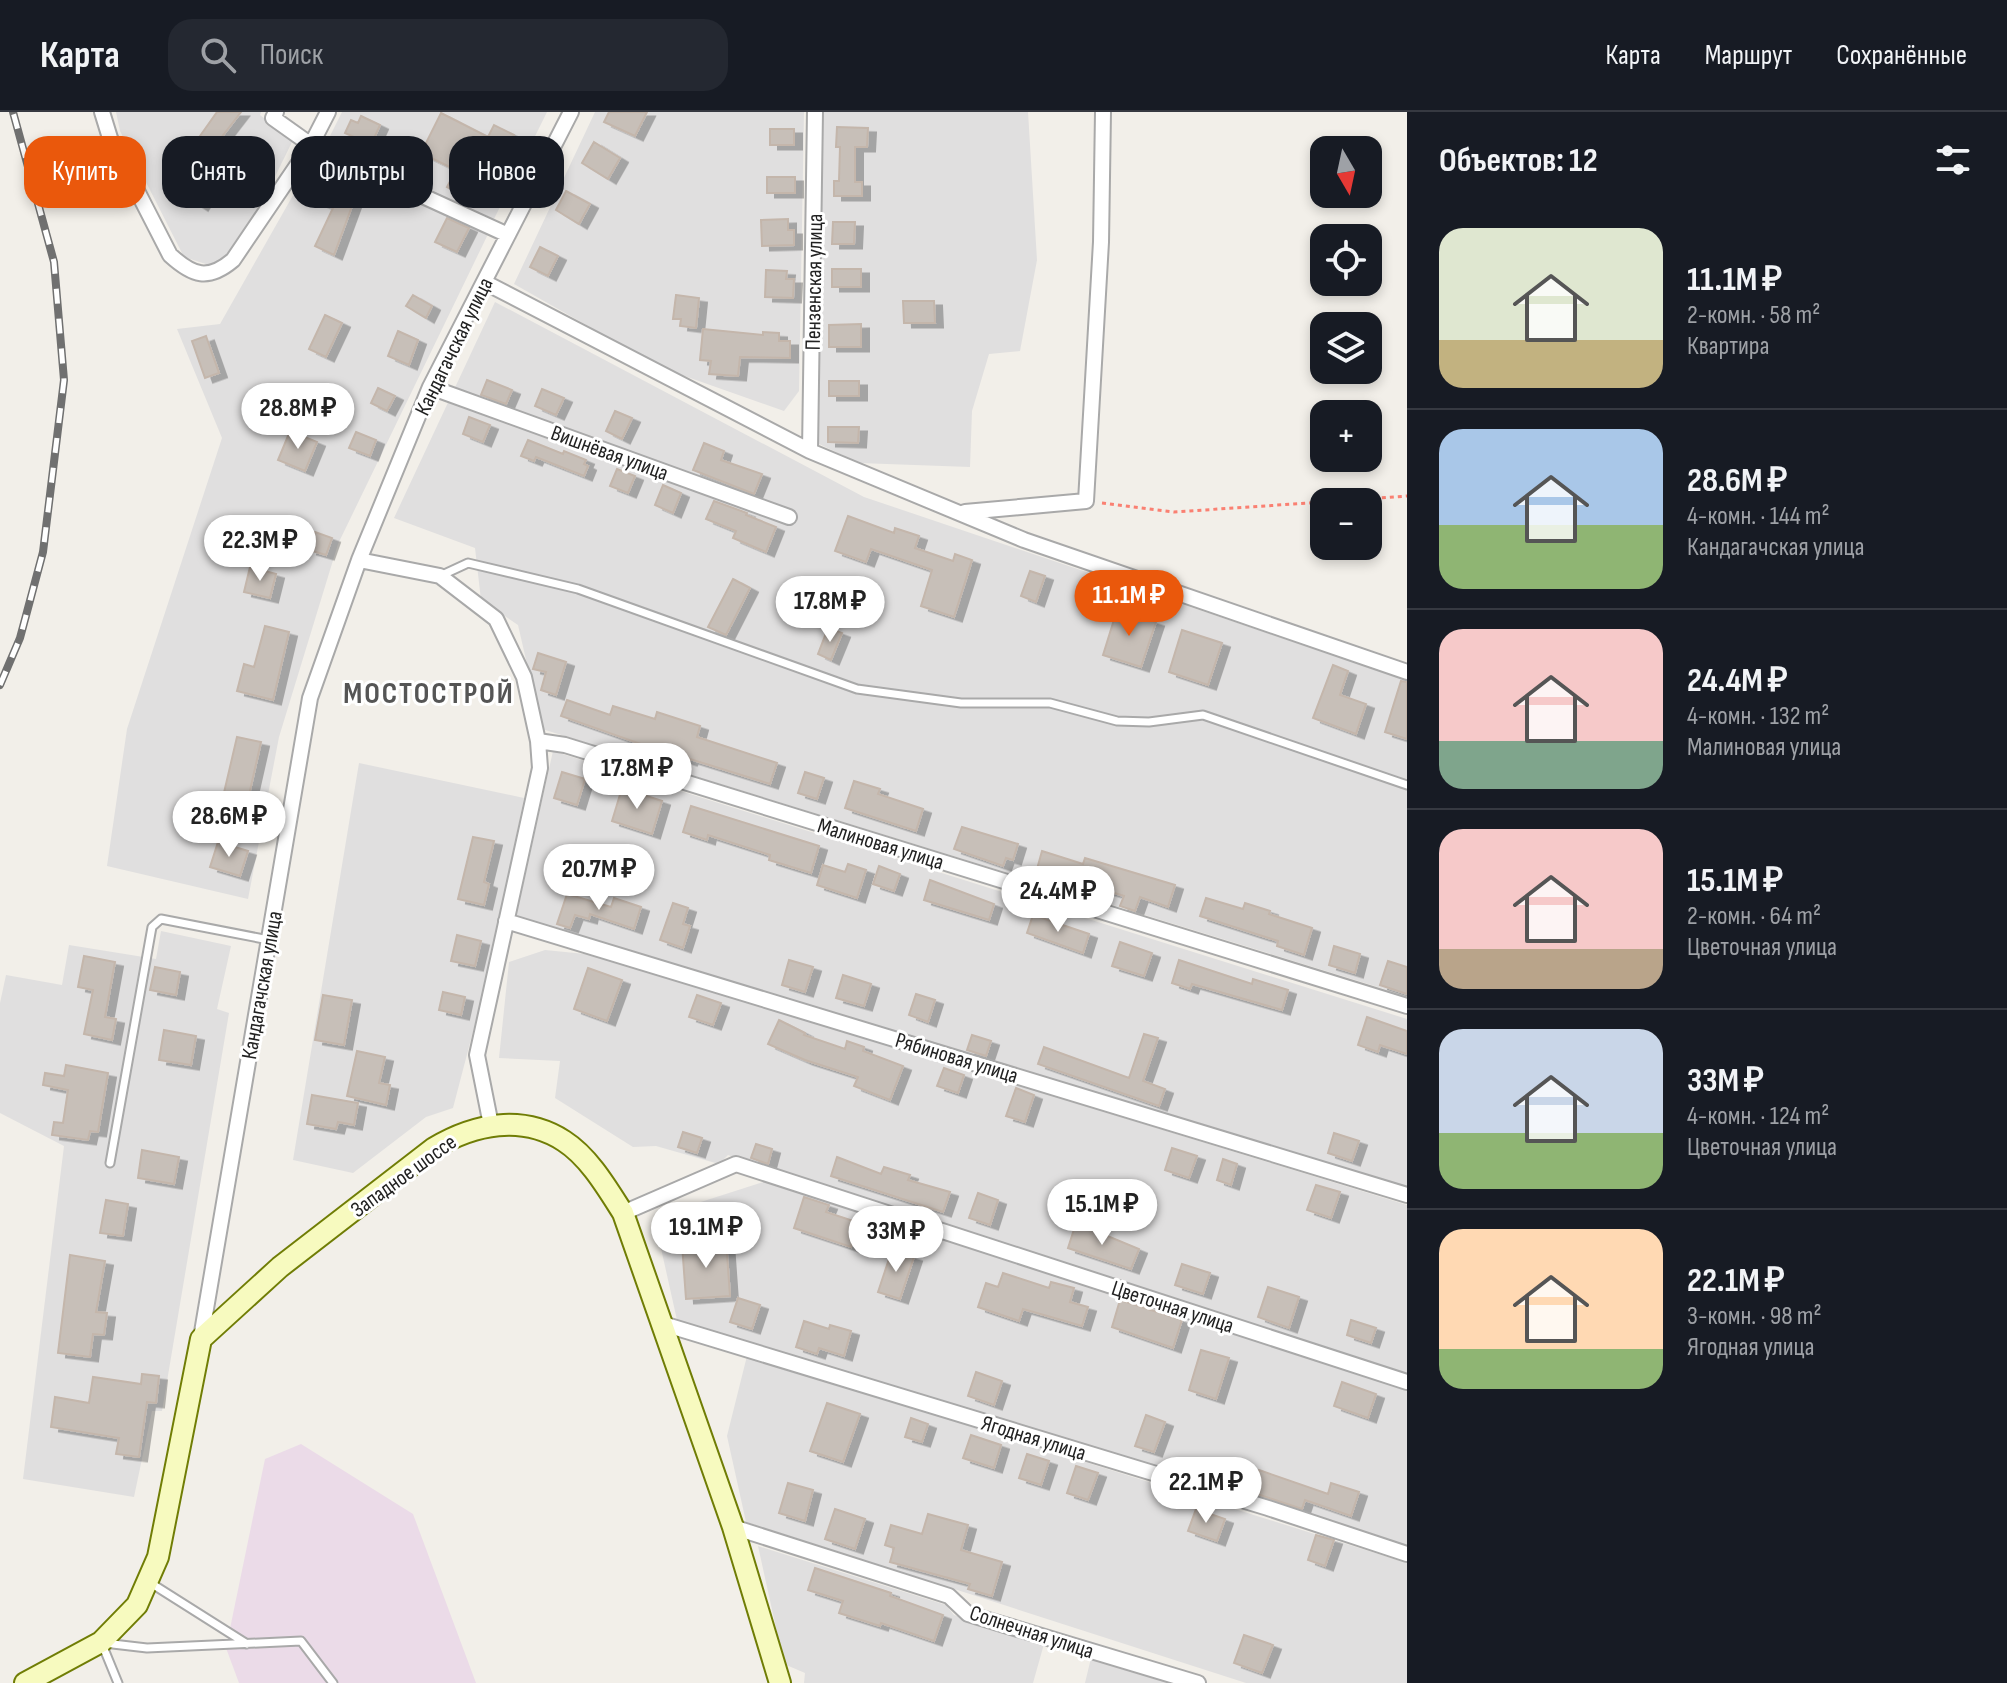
<!DOCTYPE html>
<html lang="ru">
<meta charset="utf-8">
<style>
:root{--surface:#171b24;--page:#242831;--text:#f1f3f6;--muted:#9ea1a6;--line:#363941;--accent:#ea580c}
body{margin:0;font-family:"Sofia Sans Condensed",sans-serif;background:var(--page);color:var(--text);height:100vh;display:flex;flex-direction:column;font-size:30px;white-space:nowrap}
*{box-sizing:border-box;margin:0}
p{font-size:26px;color:var(--muted)}
.icon{flex:none;width:44px;height:44px;fill:none;stroke:currentColor;stroke-width:2;stroke-linecap:round;stroke-linejoin:round}
.map{position:relative;flex:1;overflow:hidden}
.details{display:flex;flex-direction:column;background:var(--surface);width:600px}
.details>*{flex:none}
.guide{position:absolute;left:24px;top:24px;width:760px;height:72px;display:flex;gap:16px}
.needle{width:52px;rotate:171deg}
.buttons{position:absolute;left:1310px;top:24px;display:grid;gap:16px}
.buttons a{display:grid;place-items:center;width:72px;height:72px;border-radius:16px;background:var(--surface);box-shadow:0 4px 12px #0003;font-size:40px}
.price{position:absolute;translate:-50% -68px;padding:0 18px;border-radius:28px;background:#fff;color:#222;font-size:26px;line-height:52px;filter:drop-shadow(0 2px 4px #0008)}
.price::after{content:'';position:absolute;left:50%;top:48px;width:24px;height:18px;margin-left:-12px;background:inherit;clip-path:polygon(0 0,100% 0,50% 100%)}
.price.on{background:var(--accent);color:#fff}
ul{padding:0;list-style:none}
li{display:flex;align-items:center;gap:24px;height:200px;padding:0 32px}
li+li{border-top:2px solid var(--line)}
li span{display:grid;place-items:center;flex:none;width:224px;height:160px;border-radius:24px;color:#555}
li>.icon{margin-inline-start:auto}
span .icon{width:96px;height:96px;fill:#fffc;stroke-width:1}
li b{font-size:34px}
h2{display:flex;justify-content:space-between;align-items:center;height:96px;padding:0 32px;font-size:34px}
.tag{padding:0 28px;border-radius:24px;background:var(--surface);box-shadow:0 4px 12px #0003;font-size:28px;line-height:72px}
.tag.on{background:var(--accent);color:#fff}
header{display:flex;align-items:center;gap:48px;box-sizing:border-box;height:112px;padding:0 40px;background:var(--surface);border-bottom:2px solid var(--line)}
header strong{font-size:38px}
nav{display:flex;gap:44px;margin-inline-start:auto;font-size:28px}
.search{width:560px;height:72px;background:var(--page);display:flex;align-items:center;gap:20px;box-sizing:border-box;padding:0 28px;border-radius:24px;color:var(--muted);font-size:30px}
main{display:flex;flex:1;min-height:0}
.map>svg:first-child{display:block}
.residential{fill:#e0dfdf}
.industrial{fill:#ebdbe8}
.building{fill:#c7bfb8;stroke:#c4b6ab;stroke-width:2;filter:url(#shadow)}
.lines{fill:none;stroke-linecap:round;stroke-linejoin:round}
.service-casing{stroke:#a9a9a9;stroke-width:11}
.minor-casing{stroke:#a9a9a9;stroke-width:18}
.secondary-casing{stroke:#707d05;stroke-width:24}
.path{stroke:#fa8072;stroke-width:3;stroke-dasharray:4 4;stroke-linecap:butt}
.service{stroke:#fff;stroke-width:7}
.minor{stroke:#fff;stroke-width:14}
.secondary{stroke:#f7fabf;stroke-width:20}
.rail-casing{stroke:#707070;stroke-width:8}
.rail{stroke:#fff;stroke-width:5;stroke-dasharray:15;stroke-linecap:butt}
.labels{text-anchor:middle;stroke-width:6;stroke-linejoin:round;paint-order:stroke}
.street-label{font-size:22px;fill:#222;stroke:#fff}
.district-label{font-size:30px;font-weight:bold;letter-spacing:2px;fill:#555;stroke:#fff}
</style>
<header>
<strong>Карта</strong>
<div class="search"><svg class="icon" aria-label="search" viewBox="0 0 24 24"><circle cx="10" cy="10" r="6"/><path d="M15 15l6 6"/></svg>Поиск</div>
<nav><a>Карта</a><a>Маршрут</a><a>Сохранённые</a></nav>
</header>
<main>
<div class="map">
<svg width="1407" height="1571" viewBox="0 0 1407 1571">
<defs>
<filter id="shadow"><feDropShadow dx="8" dy="4.5" stdDeviation="0" flood-color="#0004"/></filter>
</defs>
<rect width="100%" height="100%" fill="#f2efe9"/>
<path class="residential" d="M116,0H261L260,3L293,28L264,87L224,146L209,153L184,145L120,19Z
M342,0H547L494,107L326,32Z
M595,0H804L799,279L784,299L662,256L514,172Z
M821,0H1028L1037,148L1020,239L989,242L972,299L970,355L859,351L817,331Z
M313,48L490,118L338,432L279,625L248,787L107,754L127,617L222,326L177,217L220,212Z
M495,190L864,385L1407,568V884L542,617L518,513L481,488L475,436L394,406Z
M553,639L1407,907V1076L516,805Z
M359,651L524,686L488,862L453,996L426,1005L353,1061L293,1048Z
M161,819L231,834L217,897L229,901L162,1299H152L134,1385L23,1367L64,1034L0,1001V891L6,863L62,873L69,833L156,847Z
M545,838L595,843L1407,1093V1263L728,1043L719,1052L656,1034L633,1035L555,986L560,949L499,946L509,850Z
M766,1069L1407,1275V1434L677,1208L654,1105Z
M747,1244L1407,1451V1571H1246L746,1410L727,1324Z
M758,1434L946,1493L954,1503L1044,1532L1033,1571H804L805,1561L784,1552Z
M1091,1546L1170,1571H1085Z"/>
<path class="industrial" d="M301,1332L413,1402L476,1571H239L226,1536L265,1347Z"/>
<path class="building" d="M217,0H241L221,26L225,28L207,54L188,41Z
M609,0H647L635,24L604,10Z
M441,1L488,25L494,13L514,23L492,73L485,69L475,89L447,75L456,58L421,41Z
M361,4L380,13L371,33L345,21L351,8L358,11Z
M837,15L868,16L867,35H855V70H862V84H834V69H839L840,35H836Z
M770,17H794V33H770Z
M594,30L620,46L608,67L582,51Z
M193,55L215,70L200,94L177,79Z
M326,61L359,75L334,143L315,134L333,96L314,88Z
M767,65H795V81H767Z
M566,79L590,92L579,112L556,98Z
M447,106L469,116L457,140L435,130Z
M788,107V118H794V133L762,134L761,108Z
M833,110H855L854,132H832Z
M540,135L558,144L548,164L530,155Z
M832,157H861V175H832Z
M766,158L787,159L786,167H794L793,186L765,185Z
M413,183L432,194L426,206L406,194Z
M676,183L699,186L696,216L680,214L681,207H673Z
M903,189H934L935,211H904Z
M325,203L342,211L326,245L309,237Z
M861,212V235H829V213Z
M703,217L763,223V220L779,221V229H790V246L740,245L738,264L709,262L711,249L700,248Z
M398,219L418,228L409,253L388,244Z
M206,224L219,261L205,266L192,229Z
M487,268L512,278L506,292L481,283Z
M829,269H859V284H829Z
M378,276L395,284L387,299L371,291Z
M542,277L564,286L556,303L535,294Z
M615,299L632,306L622,327L606,319Z
M469,305L490,313L483,330L463,322Z
M828,315H859L858,331L828,330Z
M290,319L317,330L305,359L278,348Z
M356,320L376,328L370,344L349,336Z
M528,328L563,342L564,339L586,348L584,352L588,354L584,364L536,345L534,349L521,344Z
M704,331L724,339L721,348L762,362L754,382L693,358Z
M617,357L635,364L628,381L610,374Z
M663,373L681,381L673,401L655,393Z
M714,389L747,401L746,403L776,415L766,440L733,426L736,419L706,407Z
M848,404L894,421L895,416L919,424L915,436L953,449L955,442L972,448L954,505L921,494L932,458L871,437L866,450L835,439Z
M315,420L332,426L326,443L309,438Z
M250,455L276,462L270,486L244,480Z
M1030,459L1045,464L1036,490L1021,484Z
M733,467L750,476L726,523L708,515Z
M1117,498L1156,510L1141,555L1103,543Z
M265,514L289,520L273,588L237,579L244,552L254,555Z
M828,516L842,521L831,548L818,542Z
M1182,518L1222,531L1208,573L1169,560Z
M538,541L566,550L556,583L541,578L546,560L533,557Z
M1333,553L1348,559L1340,583L1366,592L1356,622L1313,606Z
M1401,569L1407,570V627L1385,620Z
M567,588L610,603L613,594L655,607L657,600L700,614L697,625L777,651L770,672L690,647L689,649L561,604Z
M237,625L261,630L249,683L254,684L248,708L219,702Z
M562,660L585,667L577,693L554,686Z
M805,660L824,666L817,687L798,681Z
M854,669L880,677L878,682L923,697L916,719L845,696Z
M622,676L662,689L652,722L612,709Z
M691,694L819,734L811,761L769,748L770,743L708,723L707,728L683,720Z
M962,715L1018,732L1013,748L1006,746L1003,754L954,737Z
M473,725L494,729L484,770L489,772L484,793L458,787Z
M218,730L248,739L240,764L210,755Z
M1042,739L1083,752L1085,746L1175,773L1168,795L1140,785L1135,799L1120,794L1124,784L1037,757Z
M848,752L866,758L857,786L817,773L823,753L845,760Z
M879,754L900,762L894,779L873,772Z
M930,768L994,792L989,808L924,788Z
M567,782L611,795L614,786L641,795L634,817L590,802L589,807L575,803L570,816L557,812Z
M1206,786L1243,797L1245,791L1270,799L1269,802L1312,816L1304,843L1277,834L1278,829L1200,804Z
M673,791L688,796L683,812L690,814L683,836L660,828Z
M1033,803L1089,822L1083,841L1027,821Z
M457,823L481,829L475,854L451,849Z
M1120,830L1152,841L1144,864L1112,854Z
M1334,834L1360,842L1355,861L1329,853Z
M84,844L115,850L105,905L116,907L112,928L84,922L93,878L78,875Z
M789,848L813,855L805,880L782,873Z
M1179,848L1252,872L1253,867L1288,878L1282,898L1192,872L1190,877L1172,871Z
M1388,849L1407,855V882L1380,873Z
M155,855L180,860L176,883L150,878Z
M588,856L622,868L607,909L574,897Z
M843,863L871,872L864,894L836,886Z
M443,880L465,885L461,903L439,898Z
M916,882L935,888L928,910L909,903Z
M323,883L352,888L344,933L315,928Z
M697,883L721,891L713,913L689,905Z
M1367,905L1407,919V942L1380,933L1378,940L1358,933Z
M779,908L805,921L804,923L845,937L847,929L864,935L863,939L903,954L890,988L854,974L858,965L805,948L768,932Z
M164,918L196,924L191,953L159,948Z
M1144,922L1158,926L1143,969L1165,977L1159,994L1038,952L1044,935L1129,966Z
M972,923L991,929L986,944L967,938Z
M357,939L385,945L379,971L390,973L386,993L347,984Z
M66,953L108,961L98,1020L90,1019L88,1028L52,1023L54,1010L63,1011L68,978L43,973L45,961L64,964Z
M944,956L964,963L958,981L937,974Z
M1016,976L1034,983L1025,1010L1006,1004Z
M312,983L358,991L354,1013L338,1010L336,1017L307,1012Z
M683,1020L702,1026L697,1041L678,1035Z
M1334,1021L1359,1029L1352,1049L1328,1041Z
M756,1032L772,1037L768,1052L751,1046Z
M1172,1036L1197,1044L1189,1066L1165,1058Z
M142,1038L179,1045L174,1072L138,1066Z
M837,1045L881,1062L884,1055L910,1063L908,1068L950,1080L943,1100L831,1064Z
M1223,1047L1237,1052L1231,1073L1217,1068Z
M1316,1073L1340,1080L1331,1106L1307,1098Z
M978,1081L998,1088L990,1113L969,1106Z
M804,1085L829,1093L826,1100L859,1111L851,1135L794,1116Z
M106,1088L128,1092L123,1124L100,1121Z
M1076,1111L1139,1137L1131,1157L1068,1136Z
M726,1128L730,1184L686,1187L682,1132Z
M892,1138L914,1145L900,1187L878,1180Z
M70,1143L105,1149L96,1200L107,1201L104,1223L93,1222L90,1245L58,1241Z
M1182,1152L1210,1161L1203,1182L1175,1173Z
M1003,1161L1049,1176L1051,1170L1074,1176L1070,1190L1088,1195L1082,1214L1023,1197L1019,1209L978,1195L986,1171L998,1175Z
M1268,1175L1299,1185L1289,1216L1258,1205Z
M738,1186L760,1193L752,1217L730,1210Z
M1120,1188L1182,1208L1173,1236L1112,1215Z
M1351,1208L1376,1216L1371,1231L1347,1223Z
M804,1209L829,1217L830,1213L851,1219L844,1244L819,1236L817,1242L796,1235Z
M1201,1238L1229,1246L1216,1287L1189,1278Z
M976,1260L1002,1269L994,1293L968,1284Z
M142,1262L159,1264L156,1291L147,1290L139,1345L116,1342L119,1326L51,1315L55,1285L89,1291L93,1265L141,1272Z
M1342,1270L1376,1282L1368,1306L1334,1294Z
M827,1291L860,1302L843,1350L810,1339Z
M1146,1303L1165,1310L1154,1340L1135,1334Z
M911,1306L928,1312L922,1330L905,1325Z
M971,1323L1001,1333L994,1356L963,1346Z
M1027,1342L1049,1349L1041,1373L1019,1366Z
M1076,1354L1098,1361L1088,1388L1067,1381Z
M1259,1358L1328,1382L1331,1371L1359,1380L1351,1404L1305,1388L1302,1397L1251,1380Z
M788,1371L813,1378L805,1409L779,1401Z
M835,1397L865,1407L855,1437L825,1427Z
M1196,1397L1225,1407L1217,1429L1188,1419Z
M928,1402L968,1413L961,1438L1002,1450L992,1484L968,1477L970,1472L890,1450L894,1436L885,1433L891,1413L922,1422Z
M1316,1423L1334,1428L1325,1454L1308,1448Z
M815,1456L891,1481L890,1484L943,1503L934,1529L881,1511L880,1514L839,1501L843,1489L808,1478Z
M1244,1523L1273,1533L1262,1561L1234,1551Z"/>
<g class="lines">
<g class="service-casing">
<path id="service" d="M440,464L468,451L578,477L857,577L961,591H1050L1117,609L1149,610L1203,603L1407,673
M110,1051L152,815L161,807L269,828
M149,1470L247,1532
M104,1531L147,1536L301,1529L333,1571
M102,1532L118,1571"/>
</g>
<g class="minor-casing">
<path id="minor" d="M102,0L110,26L170,143C193,164 208,169 233,148L311,33L328,0
M276,0L273,6L311,33L508,123
M484,170L810,339L1024,428L1407,560
M430,275L789,405
M810,339L815,0
M965,400L1086,389L1101,130L1103,0
M359,448L440,464L496,507L524,565L538,629L540,656L477,943L491,1013
M538,629L565,633L1407,894
M506,809L1407,1083
M623,1101L736,1052L1407,1270
M660,1211L1268,1396L1407,1442
M201,1226L310,586L359,448L430,275L571,0
M733,1415L949,1484L968,1502L1198,1571"/>
</g>
<g class="secondary-casing">
<path id="secondary" d="M25,1571L101,1530L137,1493L158,1445L201,1227L280,1155L434,1036C474,1012 522,1002 564,1029C589,1045 607,1076 623,1101L733,1415L780,1571"/>
</g>
<path class="path" d="M1326,390L1407,384
M1102,391L1174,400L1324,390"/>
<use href="#service" class="service"/>
<use href="#minor" class="minor"/>
<use href="#secondary" class="secondary"/>
<g class="rail-casing">
<path id="rail" d="M0,573L20,526L43,440L64,268L54,150L13,0"/>
</g>
<use href="#rail" class="rail"/>
</g>
<g class="labels">
<g class="street-label">
<text transform="translate(813 170) rotate(-89)" y="8">Пензенская улица</text>
<text transform="translate(453 234) rotate(-64)" y="8">Кандагачская улица</text>
<text transform="translate(610 340) rotate(20)" y="8">Вишнёвая улица</text>
<text transform="translate(881 731) rotate(17)" y="8">Малиновая улица</text>
<text transform="translate(261 873) rotate(-80)" y="8">Кандагачская улица</text>
<text transform="translate(957 945) rotate(17)" y="8">Рябиновая улица</text>
<text transform="translate(403 1063) rotate(-36)" y="8">Западное шоссе</text>
<text transform="translate(1173 1194) rotate(18)" y="8">Цветочная улица</text>
<text transform="translate(1034 1325) rotate(17)" y="8">Ягодная улица</text>
<text transform="translate(1032 1519) rotate(18)" y="8">Солнечная улица</text>
</g>
<g class="district-label">
<text x="429" y="591">МОСТОСТРОЙ</text>
</g>
</g>
</svg>
<div class="buttons">
<a><svg class="needle" viewBox="-14 -14 28 28"><path d="M0-13l5 13h-10z" fill="#e53935"/><path d="M0 13l5-13h-10z" fill="#9ea1a6"/></svg></a>
<a><svg class="icon" aria-label="locate" viewBox="0 0 24 24"><circle cx="12" cy="12" r="6"/><path d="M12 2v4M12 18v4M2 12h4M18 12h4"/></svg></a>
<a><svg class="icon" aria-label="layers" viewBox="0 0 24 24"><path d="M12 4l9 5-9 5-9-5zM3 14l9 5 9-5"/></svg></a>
<a>+</a>
<a>−</a>
</div>
<b class="price" style="left:298px;top:339px">28.8M ₽</b>
<b class="price" style="left:260px;top:471px">22.3M ₽</b>
<b class="price on" style="left:1129px;top:526px">11.1M ₽</b>
<b class="price" style="left:830px;top:532px">17.8M ₽</b>
<b class="price" style="left:637px;top:699px">17.8M ₽</b>
<b class="price" style="left:229px;top:747px">28.6M ₽</b>
<b class="price" style="left:599px;top:800px">20.7M ₽</b>
<b class="price" style="left:1058px;top:822px">24.4M ₽</b>
<b class="price" style="left:1102px;top:1135px">15.1M ₽</b>
<b class="price" style="left:706px;top:1158px">19.1M ₽</b>
<b class="price" style="left:896px;top:1162px">33M ₽</b>
<b class="price" style="left:1206px;top:1413px">22.1M ₽</b>
<div class="guide">
<a class="tag on">Купить</a>
<a class="tag">Снять</a>
<a class="tag">Фильтры</a>
<a class="tag">Новое</a>
</div>
</div>
<section class="details">
<h2>Объектов: 12<svg class="icon" aria-label="filters" viewBox="0 0 24 24"><path d="M4 7h16M4 17h16"/><circle cx="9" cy="7" r="2"/><circle cx="15" cy="17" r="2"/></svg></h2>
<ul>
<li><span style="background:linear-gradient(#dfe7d0 70%,#c2b280 0)"><svg class="icon" aria-label="home" viewBox="0 0 24 24"><path d="M3 11l9-7 9 7M6 9v11h12V9"/></svg></span><div><b>11.1M ₽</b><p>2-комн. · 58 m²</p><p>Квартира</p></div></li>
<li><span style="background:linear-gradient(#a9c7e8 60%,#8fb573 0)"><svg class="icon" aria-label="home" viewBox="0 0 24 24"><path d="M3 11l9-7 9 7M6 9v11h12V9"/></svg></span><div><b>28.6M ₽</b><p>4-комн. · 144 m²</p><p>Кандагачская улица</p></div></li>
<li><span style="background:linear-gradient(#f6c9c9 70%,#7fa58c 0)"><svg class="icon" aria-label="home" viewBox="0 0 24 24"><path d="M3 11l9-7 9 7M6 9v11h12V9"/></svg></span><div><b>24.4M ₽</b><p>4-комн. · 132 m²</p><p>Малиновая улица</p></div></li>
<li><span style="background:linear-gradient(#f6c9c9 75%,#b9a48a 0)"><svg class="icon" aria-label="home" viewBox="0 0 24 24"><path d="M3 11l9-7 9 7M6 9v11h12V9"/></svg></span><div><b>15.1M ₽</b><p>2-комн. · 64 m²</p><p>Цветочная улица</p></div></li>
<li><span style="background:linear-gradient(#c9d6e8 65%,#8fb573 0)"><svg class="icon" aria-label="home" viewBox="0 0 24 24"><path d="M3 11l9-7 9 7M6 9v11h12V9"/></svg></span><div><b>33M ₽</b><p>4-комн. · 124 m²</p><p>Цветочная улица</p></div></li>
<li><span style="background:linear-gradient(#ffd9b3 75%,#8fb573 0)"><svg class="icon" aria-label="home" viewBox="0 0 24 24"><path d="M3 11l9-7 9 7M6 9v11h12V9"/></svg></span><div><b>22.1M ₽</b><p>3-комн. · 98 m²</p><p>Ягодная улица</p></div></li>
</ul>
</section>
</main>
